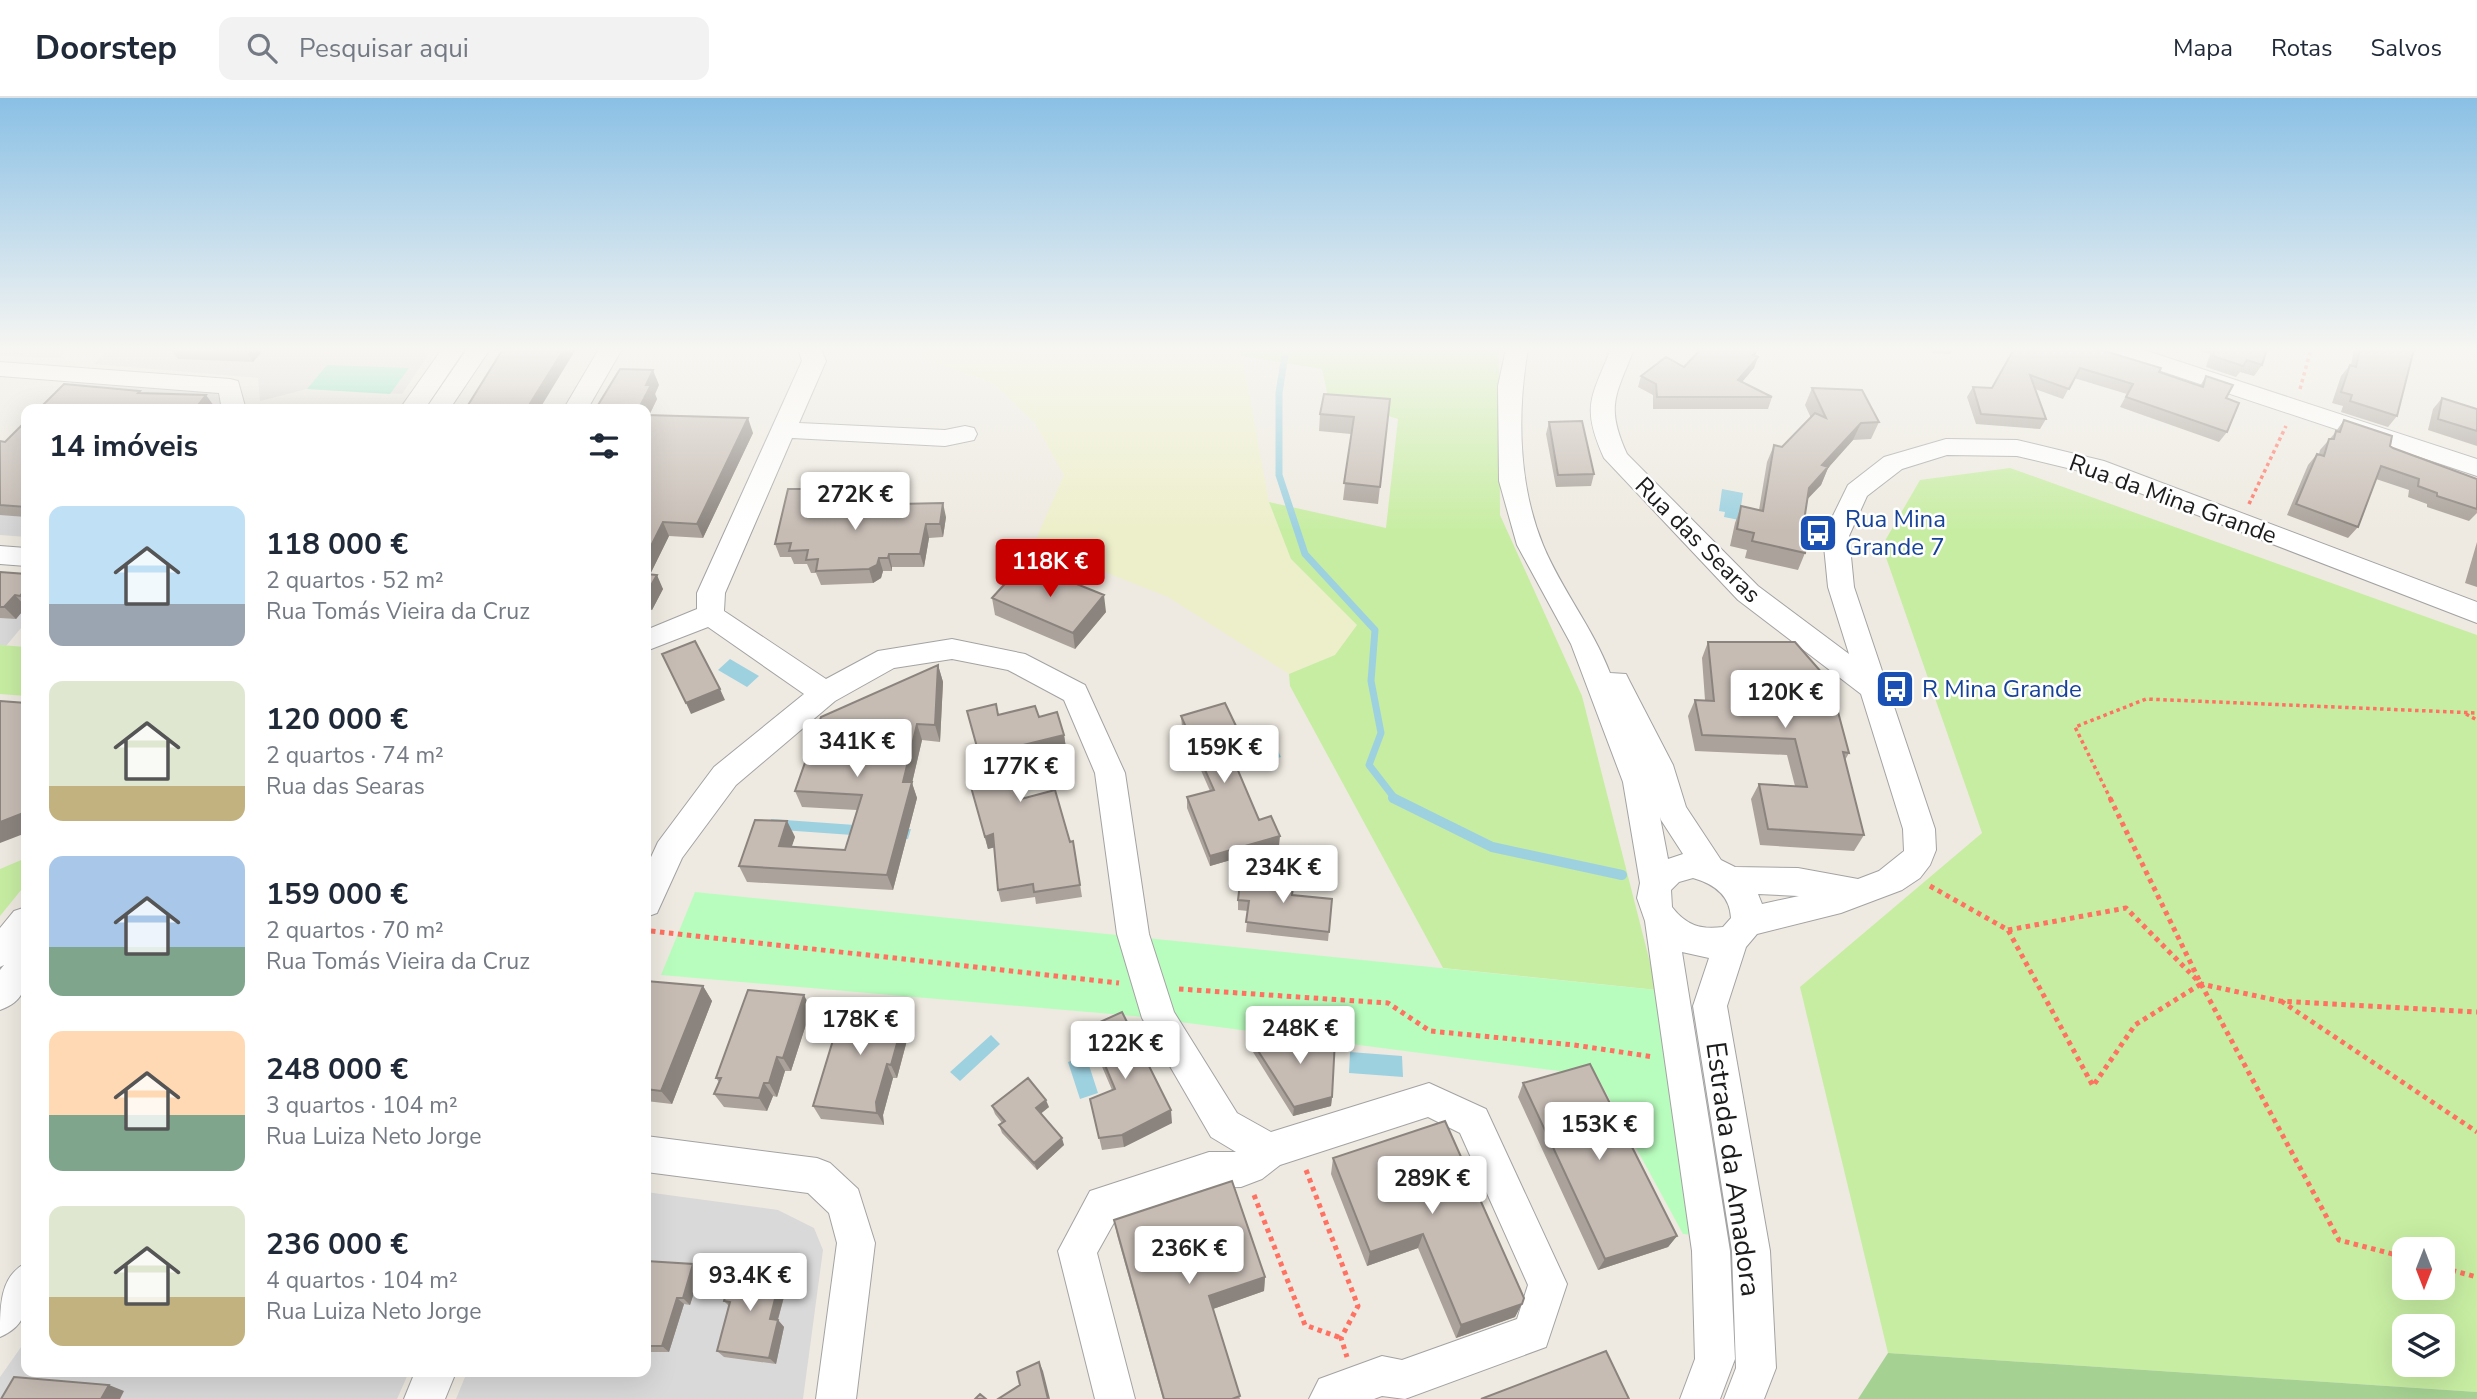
<!DOCTYPE html>
<html lang="pt">
<meta charset="utf-8">
<style>
:root{--surface:#fff;--page:#f2f2f3;--text:#1f2937;--muted:#747a83;--line:#e0e1e3;--accent:#c80000}
body{margin:0;font-family:"Nunito Sans",sans-serif;background:var(--page);color:var(--text);height:100vh;display:flex;flex-direction:column;font-size:26px;white-space:nowrap}
*{box-sizing:border-box;margin:0}
p{font-size:23px;color:var(--muted)}
.icon{flex:none;width:38px;height:38px;fill:none;stroke:currentColor;stroke-width:2;stroke-linecap:round;stroke-linejoin:round}
.map{position:relative;flex:1;overflow:hidden}
.side{position:absolute;left:21px;top:306px;width:630px;height:973px;display:flex;flex-direction:column;background:var(--surface);border-radius:14px;box-shadow:0 7px 28px #0002}
.side>*{flex:none}
.needle{width:46px;rotate:180deg}
.fabs{position:absolute;left:2392px;top:1139px;display:grid;gap:14px}
.fabs a{display:grid;place-items:center;width:63px;height:63px;border-radius:14px;background:var(--surface);box-shadow:0 7px 28px #0002;font-size:35px}
.price{position:absolute;translate:-50% -60px;padding:0 16px;border-radius:7px;background:#fff;color:#222;font-size:23px;line-height:46px;filter:drop-shadow(0 2px 4px #0008)}
.price::after{content:'';position:absolute;left:50%;top:42px;width:21px;height:16px;margin-left:-10px;background:inherit;clip-path:polygon(0 0,100% 0,50% 100%)}
.price.current{background:var(--accent);color:#fff}
ul{padding:0;list-style:none}
li{display:flex;align-items:center;gap:21px;height:175px;padding:0 28px}
li span{display:grid;place-items:center;flex:none;width:196px;height:140px;border-radius:14px;color:#555}
li>.icon{margin-inline-start:auto}
span .icon{width:84px;height:84px;fill:#fffc;stroke-width:1}
li b{font-size:30px}
h2{display:flex;justify-content:space-between;align-items:center;height:84px;padding:0 28px;font-size:30px}
header{display:flex;align-items:center;gap:42px;box-sizing:border-box;height:98px;padding:0 35px;background:var(--surface);border-bottom:2px solid var(--line)}
header strong{font-size:33px}
nav{display:flex;gap:38px;margin-inline-start:auto;font-size:24px}
.search{width:490px;height:63px;background:var(--page);display:flex;align-items:center;gap:18px;box-sizing:border-box;padding:0 24px;border-radius:14px;color:var(--muted);font-size:26px}
.map>svg:first-child{display:block}
.residential{fill:#dad9d9}
.farmland{fill:#edefca}
.grass{fill:#c7eda2;fill-rule:evenodd}
.forest{fill:#a5d192}
.park{fill:#b9fdbe}
.pitch{fill:#78e4ba}
.water{fill:#9dd1e0}
.lines{fill:none;stroke-linecap:round;stroke-linejoin:round}
.stream-far1{stroke:#9dd1e0;stroke-width:7}
.stream{stroke:#9dd1e0;stroke-width:10}
.minor-casing{stroke:#a3a3a3;stroke-width:2}
.path-far1{stroke:#ff7161;stroke-width:3.5;stroke-dasharray:3.5 3.5;stroke-linecap:butt}
.path{stroke:#ff7161;stroke-width:5;stroke-dasharray:4.5 4.5;stroke-linecap:butt}
.minor{fill:#fff;fill-rule:evenodd}
.wall{fill:#aaa29b}
.shaded-wall{fill:#8b847e}
.building{fill:#c6bcb4;stroke:#8b847e;stroke-width:2}
.labels{text-anchor:middle;stroke-width:5;stroke-linejoin:round;paint-order:stroke}
.street-label{font-size:24px;fill:#1c1c1c;stroke:#fff}
.transit-label{font-size:24px;fill:#164399;stroke:#fff;text-anchor:start}
.near-street-label{font-size:28px;fill:#1c1c1c;stroke:#fff}
</style>
<header>
<strong>Doorstep</strong>
<div class="search"><svg class="icon" aria-label="search" viewBox="0 0 24 24"><circle cx="10" cy="10" r="6"/><path d="M15 15l6 6"/></svg>Pesquisar aqui</div>
<nav><a>Mapa</a><a>Rotas</a><a>Salvos</a></nav>
</header>
<div class="map">
<svg width="2477" height="1301" viewBox="0 0 2477 1301">
<rect width="100%" height="100%" fill="#eeeae1"/>
<path class="residential" d="M0,251H69L60,260L0,258Z
M109,251H432L402,296L307,291L260,303L258,280L94,266Z
M72,284L216,294L224,310L43,312Z
M26,328V439L0,437V353Z
M0,474L26,476V524L6,548L0,547Z
M646,1094L778,1112L814,1130L823,1152L803,1301H456L467,1274H646Z
M26,1242V1274H409L397,1301H0V1279Z"/>
<path class="farmland" d="M924,251H1238L1242,258L1269,404L1291,461L1357,527L1335,557L1289,576L1168,499L1034,446L1064,377L1035,325L994,286L921,259Z"/>
<path class="grass" d="M1238,251H1499L1500,417L1582,598L1657,892L1443,870L1290,588L1289,576L1335,557L1357,527L1291,461L1269,404L1386,430L1398,321L1328,299L1322,271L1242,258Z
M2010,370L2477,537V1294L1888,1255L1800,889L1982,735L1882,448L1920,382ZM2404,1152H2443V1190H2404ZM2404,1228H2443V1267H2404Z
M0,547L26,549V598L0,596Z
M26,760V786L0,818V771Z"/>
<path class="forest" d="M1888,1255L2477,1294V1301H1858Z"/>
<path class="park" d="M695,794L1657,892L1692,1137L1683,1136L1597,978L1134,918L661,877Z"/>
<path class="pitch" d="M327,267L409,270L390,296L307,291Z"/>
<path class="water" d="M1722,391L1743,395L1739,422L1724,419L1725,414L1719,413Z
M730,561L759,578L747,589L718,572Z
M1267,631L1281,659L1264,664L1250,635Z
M771,721L911,731L908,741L768,731Z
M991,937L1000,946L960,983L950,974Z
M1350,954L1402,958L1403,979L1349,975Z
M1086,958L1098,995L1080,1001L1068,964Z"/>
<g class="lines">
<path class="stream-far1" d="M1286,251L1279,295V377L1305,456L1375,532L1371,583L1381,635L1369,667L1396,702"/>
<path class="stream" d="M1393,700L1492,749L1622,777"/>
<g class="minor-casing">
<path id="minor" d="M442,251H465L424,312H399Z
M467,251H490L449,312H425Z
M599,251H622L587,312H563Z
M798,251H821L826,263L799,325L945,332L965,328L974,330L977,336L974,342L945,348L792,340L725,495L724,513L826,581L878,553L952,541L1025,556L1085,587L1125,675L1149,836L1174,914L1237,1015L1271,1034L1429,985L1486,1011L1567,1186L1546,1249L1405,1301L1382,1298L1374,1301H1309L1319,1281L1382,1258L1402,1262L1517,1221L1528,1187L1460,1035L1428,1019L1280,1067L1262,1081L1241,1089L1209,1090L1116,1121L1097,1155L1135,1301H1095L1058,1153L1090,1093L1209,1054H1236L1211,1039L1142,920L1117,836L1095,675L1064,602L1008,572L952,561L894,570L835,603L736,687L682,760L657,815L646,819V770L658,744L714,669L804,596L708,529L646,553V532L697,511V495L802,263Z
M1506,251H1528C1517,314 1518,386 1543,447C1561,491 1593,530 1610,575L1626,576L1630,584L1673,667L1686,709L1721,762L1735,769L1798,770L1858,781L1879,773L1904,753L1903,731L1861,596L1738,502L1604,360C1581,309 1591,300 1611,251H1634C1616,297 1605,308 1627,356L1758,488L1849,556L1828,489L1823,438L1848,387L1884,359L1946,341L2017,342L2104,363L2477,504V525L2088,375L2017,358L1947,357L1902,371L1867,398L1849,438L1854,489L1935,731L1936,752L1930,767L1920,780L1902,792L1841,815L1757,836L1746,849L1727,908L1770,1153L1776,1270L1764,1301H1724L1736,1270L1732,1153L1693,908L1709,860L1682,854L1730,1153L1735,1261L1720,1301H1680L1695,1261L1692,1153L1645,823L1637,800L1640,785L1623,684L1571,546L1517,447L1499,383L1498,288ZM1660,719L1661,722L1683,756L1668,761ZM1693,780C1714,786 1730,797 1731,820L1723,829C1700,832 1686,827 1672,809L1671,792L1679,784ZM1758,796L1798,798H1799L1762,806Z
M2107,251H2141L2477,361V378L2110,256Z
M0,264L230,281L238,283L246,312H222L219,295L0,278Z
M0,448L26,450V468L0,466Z
M26,809V847L21,853L26,851C26,880 31,901 0,912V872L4,867L0,869V830L14,813Z
M646,1038L817,1060L830,1065L858,1091L875,1145L856,1301H816L837,1145L829,1115L808,1095L646,1074Z
M26,1165C26,1197 35,1224 0,1239C0,1207 0,1178 26,1165Z
M415,1274H456L445,1301H404Z"/>
</g>
<path class="path-far1" d="M2300,291L2311,251
M2249,406L2286,328
M2466,616L2477,622
M2111,702L2075,629L2146,601L2477,615"/>
<path class="path" d="M2110,700L2201,886L2339,1142L2404,1159
M1930,788L2008,832L2093,988L2135,927L2201,886
M2008,832L2126,810L2201,886L2280,903L2477,914
M651,833L1119,885
M1179,891L1388,905L1430,933L1574,947L1654,959
M2281,903L2477,1034
M1306,1072L1358,1208L1341,1240L1347,1259
M1254,1097L1305,1227L1341,1240
M2443,1170L2477,1179"/>
<use href="#minor" class="minor"/>
</g>
<path class="wall" d="M140,251H264L253,264L178,261L172,253Z
M1931,251H1953L1950,256L1932,255Z
M2014,251L2159,274L2200,288L2206,278L2226,300L2227,334L2219,344L2120,309L2127,296L2074,280L2063,301L2035,291L2046,321L2040,331L1976,326L1967,299L1973,289L1992,290Z
M2193,251H2267L2262,267L2254,278L2240,274L2236,279L2206,269L2210,256Z
M2354,251H2414L2397,318L2388,329L2341,314L2343,308L2332,305L2341,278L2350,267H2351Z
M1757,253L1755,258L1758,259L1754,270L1742,284L1772,299L1768,311H1653V297L1638,289L1641,278Z
M659,287L655,296L657,301L649,317L753,335L703,440L669,438L650,476L663,491L652,512H646V312Z
M1812,290L1879,324L1871,341L1853,342L1828,370L1821,387L1807,400L1804,423L1805,455L1798,472L1745,460L1747,452L1730,448L1735,425L1741,408L1759,412L1767,364L1774,347L1782,349L1811,320L1805,307Z
M2442,300L2477,311V348L2428,332L2433,311Z
M1390,301L1378,406L1343,402L1351,336L1319,333L1320,316Z
M2344,322L2393,350L2477,381V415L2469,423L2427,409V406L2408,399L2409,392L2376,381L2358,429L2348,440L2287,417L2308,367L2317,356H2319L2320,352L2334,336Z
M26,323V419L0,417V343L5,344Z
M1549,324L1594,376L1591,388L1556,389L1546,336Z
M819,404L815,419H946L943,439L929,440L924,469H892V473H883L881,480L873,485L821,487L816,475H811L807,466H794L791,459H780L775,446Z
M2477,444V489L2465,485Z
M0,474L26,476V509L16,521L0,520Z
M992,500L1106,514L1075,551L995,517Z
M1708,544L1849,655L1845,662L1864,737L1854,753L1760,747L1751,701L1759,686L1795,688L1787,657L1695,653L1688,618L1695,602H1705L1702,560Z
M938,567L943,584L940,644L922,642L912,685L917,700L893,792L747,784L739,768L787,723L795,739L791,749L845,752L857,712L802,709L795,693Z
M998,617L1039,619L1064,637L1066,650L1010,664L1021,701L1070,744L1073,743L1082,799L1036,806L1035,799L1001,804L998,792L994,749L988,751L969,682L985,678Z
M1181,618L1247,651V662L1235,666L1259,722L1279,748L1210,768L1187,710V699L1210,693L1182,629Z
M1293,797L1332,801L1328,843L1246,834L1248,813L1238,812V802Z
M646,883L703,888L712,903L672,1006L646,1003Z
M894,906L896,912L906,913L911,927L897,980H893L883,1017L884,1027L821,1021L813,1008Z
M811,911L791,973H785L777,999L773,998L767,1013L724,1009L714,996L719,984L716,980Z
M1089,929L1172,1025L1124,1049L1102,1052L1090,1001L1112,992L1091,943Z
M1248,937L1332,999L1331,1008L1293,1018L1248,946Z
M1523,985L1677,1138L1668,1149L1598,1172L1518,999Z
M992,1008L1049,1009L1041,1015L1064,1047L1037,1072L1002,1035L999,1027L1002,1025L995,1016Z
M1333,1060L1524,1200L1515,1219L1456,1240L1418,1150L1367,1168L1331,1076Z
M1114,1122L1265,1179L1264,1193L1213,1211L1240,1301H1163L1117,1137Z
M646,1163L693,1166L701,1173L690,1207L684,1206L669,1254H646Z
M782,1173L789,1180L778,1222L784,1229L776,1266L724,1259L717,1253L729,1208L724,1203Z"/>
<path class="shaded-wall" d="M248,251H264L253,264L246,253Z
M564,251H576L539,312H526Z
M1758,259L1754,270L1734,293L1738,282Z
M653,272L659,287L655,296L657,301L646,324V312H638L646,287Z
M206,297L214,308L211,312H194Z
M748,320L753,335L703,440L697,426Z
M1861,325L1853,342L1828,370L1821,387L1802,407L1809,390L1822,367Z
M815,391L819,404L811,433L807,419Z
M943,405L946,419L943,439L940,426Z
M663,424L669,438L646,485V458Z
M926,426L929,440L924,469L920,456Z
M889,456L892,469V473L888,460Z
M879,460L883,473L881,480L873,485L869,471Z
M657,477L663,491L652,512L646,500V496Z
M26,491V504L20,498Z
M15,497L26,509L16,521L4,509Z
M1104,497L1106,514L1075,551L1073,535Z
M938,567L943,584L940,644L935,627Z
M720,591L725,602L691,616L686,605Z
M917,626L922,642L912,685L917,700L893,792L887,777L903,684Z
M1064,637L1066,650L1009,664L1007,651Z
M1247,651V662L1231,667V656Z
M26,714V735L0,745V724Z
M787,723L795,739L787,763L779,748Z
M993,736L996,749L988,751L985,739Z
M1280,738L1279,748L1210,768V758Z
M703,888L712,903L672,1006L661,993Z
M804,897L811,911L791,973L783,960Z
M906,913L911,927L897,980L891,967Z
M777,959L785,973L777,999L769,985Z
M887,966L893,980L883,1017L884,1027L877,1015L876,1004Z
M764,985L773,998L767,1013L759,1000Z
M1332,999L1331,1008L1293,1018L1294,1009Z
M1046,1002L1049,1009L1038,1018L1036,1010Z
M1171,1012L1172,1025L1124,1049L1122,1037Z
M1062,1040L1064,1047L1037,1072L1034,1065Z
M1423,1136L1418,1150L1367,1168L1370,1154Z
M1677,1138L1668,1149L1598,1172L1605,1161Z
M693,1166L701,1173L690,1207L683,1200Z
M782,1173L789,1180L776,1228L770,1221Z
M1265,1179L1264,1193L1210,1212L1209,1198Z
M677,1200L684,1206L669,1254L662,1248Z
M1522,1206L1515,1219L1456,1240L1461,1227Z
M778,1222L784,1229L776,1266L769,1260Z
M1039,1264L1043,1273L1050,1301H1048Z
M109,1287L124,1293L120,1301H101Z"/>
<path class="building" d="M197,251H248L246,253Z
M503,251H564L526,312H465Z
M1701,251H1751L1757,253L1753,257L1758,259L1738,282L1772,299H1657L1656,286L1641,278L1666,259L1684,269Z
M2014,251H2098L2161,270L2159,274L2203,289L2206,278L2233,287L2226,300L2239,305L2227,334L2126,299L2133,286L2080,270L2069,291L2030,277L2046,321L1981,316L1973,289L1992,290Z
M2215,251H2267L2262,267L2247,262L2243,268L2213,258Z
M2360,251H2414L2397,318L2350,303L2352,297L2341,294L2350,267L2356,269Z
M620,271L653,272L646,287H651L638,312H595Z
M64,286L140,293L138,295L206,297L194,312H38Z
M1812,290L1862,292L1879,324L1861,325L1822,367L1828,369L1809,390L1804,423L1810,424L1805,455L1752,443L1754,435L1737,431L1741,408L1763,413L1774,347L1782,349L1815,315L1826,320Z
M1324,296L1390,301L1380,389L1344,385L1354,319L1320,316Z
M2442,300L2477,311V333L2438,321Z
M646,317L748,320L697,426L663,424L646,458Z
M2344,322L2392,338L2390,348L2393,350L2477,381V411L2437,398V395L2418,388L2419,381L2381,368L2358,429L2296,406L2317,356L2324,358L2329,341H2334L2336,333L2340,334Z
M26,323V409L0,407V343L5,344Z
M1582,323L1594,376L1558,377L1549,324Z
M788,391H815L807,419L852,418L853,407L943,405L940,426H926L920,456H889L888,460H879L877,467L869,471L816,473L818,461L806,462L808,452L789,453L791,445L775,446Z
M1037,470L1104,497L1073,535L992,500L1012,478L1024,483Z
M0,474L26,476V491L20,498L15,497L4,509H0Z
M646,476L657,477L646,496Z
M695,543L720,591L686,605L662,556Z
M1708,544H1795L1830,584L1849,655L1843,654L1864,737L1768,731L1759,686L1807,689L1795,641L1702,637L1695,602L1714,603Z
M938,567L935,627L917,626L903,684H912L887,777L739,768L755,722L787,723L779,748L845,752L862,697L795,693L821,619Z
M0,603L26,605V714L0,724Z
M1225,605L1247,651L1231,656L1259,722L1271,718L1280,738L1210,758L1187,699L1214,692L1181,618Z
M996,606L998,617L1035,608L1039,619L1057,614L1064,637L1007,651L1021,701L1055,692L1070,744L1073,743L1080,787L1034,794L1033,786L998,792L993,736L985,739L969,682L985,678L967,613Z
M1241,777L1294,783L1292,797L1332,801L1329,834L1246,824L1249,803L1238,802Z
M646,883L703,888L661,993L646,991Z
M748,892L804,897L783,960L777,959L769,985H764L759,1000L714,996L721,980H716Z
M844,906H894L892,912L906,913L891,967L887,966L876,1004L877,1015L813,1008Z
M1122,914L1171,1012L1122,1037L1099,1040L1090,1001L1115,991L1089,929Z
M1248,937L1335,942L1332,999L1294,1009Z
M1590,966L1677,1138L1605,1161L1523,985Z
M1028,980L1046,1002L1036,1010L1062,1040L1034,1065L999,1027L1005,1023L992,1008Z
M1445,1023L1524,1200L1522,1206L1461,1227L1423,1136L1370,1154L1333,1060Z
M1232,1083L1265,1179L1209,1198L1240,1298L1232,1301H1164L1114,1122Z
M646,1163L693,1166L683,1200H677L662,1248H646Z
M734,1169L782,1173L770,1221L778,1222L769,1260L717,1253L730,1204L724,1203Z
M1606,1253L1629,1301H1481Z
M1039,1264L1048,1301H998L1020,1287L1017,1274Z
M14,1279L109,1287L101,1301H1Z
M980,1296L986,1301H975Z"/>
<linearGradient id="sky" x2="0" y2="1"><stop stop-color="#8ac0e5"/><stop offset="0.58" stop-color="#f7f6f2"/><stop offset="1" stop-color="#f7f6f2" stop-opacity="0"/></linearGradient>
<rect width="2477" height="433" fill="url(#sky)"/>
<defs>
<g id="bus-square" transform="scale(2.0125)"><rect x="-9" y="-9" width="18" height="18" rx="4" fill="#1a4fb4" stroke="#fff"/><path d="M-5-6H5V4H4V6H2V4H-2V6H-4V4H-5ZM-3.5-4V0h7V-4ZM-3.5 1.2v1.5H-2V1.2ZM2 1.2v1.5H3.5V1.2Z" fill="#fff"/></g>
</defs>
<g fill-rule="evenodd">
<use href="#bus-square" x="1818" y="435"/>
<use href="#bus-square" x="1895" y="591"/>
</g>
<g class="labels">
<g class="street-label">
<text transform="translate(2173 401) rotate(20)" y="8">Rua da Mina Grande</text>
<text transform="translate(1698 442) rotate(45)" y="8">Rua das Searas</text>
</g>
<g class="transit-label">
<text x="1845" y="429">Rua Mina<tspan x="1845" dy="28">Grande 7</tspan></text>
<text x="1922" y="599">R Mina Grande</text>
</g>
<g class="near-street-label">
<text transform="translate(1734 1071) rotate(82)" y="10">Estrada da Amadora</text>
</g>
</g>
</svg>
<div class="fabs">
<a><svg class="needle" viewBox="-14 -14 28 28"><path d="M0-13l5 13h-10z" fill="#e53935"/><path d="M0 13l5-13h-10z" fill="#747a83"/></svg></a>
<a><svg class="icon" aria-label="layers" viewBox="0 0 24 24"><path d="M12 4l9 5-9 5-9-5zM3 14l9 5 9-5"/></svg></a>
</div>
<b class="price" style="left:855px;top:434px">272K €</b>
<b class="price current" style="left:1050px;top:501px">118K €</b>
<b class="price" style="left:1785px;top:632px">120K €</b>
<b class="price" style="left:857px;top:681px">341K €</b>
<b class="price" style="left:1224px;top:687px">159K €</b>
<b class="price" style="left:1020px;top:706px">177K €</b>
<b class="price" style="left:1283px;top:807px">234K €</b>
<b class="price" style="left:860px;top:959px">178K €</b>
<b class="price" style="left:1300px;top:968px">248K €</b>
<b class="price" style="left:1125px;top:983px">122K €</b>
<b class="price" style="left:1599px;top:1064px">153K €</b>
<b class="price" style="left:1432px;top:1118px">289K €</b>
<b class="price" style="left:1189px;top:1188px">236K €</b>
<b class="price" style="left:750px;top:1215px">93.4K €</b>
<section class="side">
<h2>14 imóveis<svg class="icon" aria-label="filters" viewBox="0 0 24 24"><path d="M4 7h16M4 17h16"/><circle cx="9" cy="7" r="2"/><circle cx="15" cy="17" r="2"/></svg></h2>
<ul>
<li><span style="background:linear-gradient(#bfe0f5 70%,#9aa5b1 0)"><svg class="icon" aria-label="home" viewBox="0 0 24 24"><path d="M3 11l9-7 9 7M6 9v11h12V9"/></svg></span><div><b>118 000 €</b><p>2 quartos · 52 m²</p><p>Rua Tomás Vieira da Cruz</p></div></li>
<li><span style="background:linear-gradient(#dfe7d0 75%,#c2b280 0)"><svg class="icon" aria-label="home" viewBox="0 0 24 24"><path d="M3 11l9-7 9 7M6 9v11h12V9"/></svg></span><div><b>120 000 €</b><p>2 quartos · 74 m²</p><p>Rua das Searas</p></div></li>
<li><span style="background:linear-gradient(#a9c7e8 65%,#7fa58c 0)"><svg class="icon" aria-label="home" viewBox="0 0 24 24"><path d="M3 11l9-7 9 7M6 9v11h12V9"/></svg></span><div><b>159 000 €</b><p>2 quartos · 70 m²</p><p>Rua Tomás Vieira da Cruz</p></div></li>
<li><span style="background:linear-gradient(#ffd9b3 60%,#7fa58c 0)"><svg class="icon" aria-label="home" viewBox="0 0 24 24"><path d="M3 11l9-7 9 7M6 9v11h12V9"/></svg></span><div><b>248 000 €</b><p>3 quartos · 104 m²</p><p>Rua Luiza Neto Jorge</p></div></li>
<li><span style="background:linear-gradient(#dfe7d0 65%,#c2b280 0)"><svg class="icon" aria-label="home" viewBox="0 0 24 24"><path d="M3 11l9-7 9 7M6 9v11h12V9"/></svg></span><div><b>236 000 €</b><p>4 quartos · 104 m²</p><p>Rua Luiza Neto Jorge</p></div></li>
</ul>
</section>
</div>
